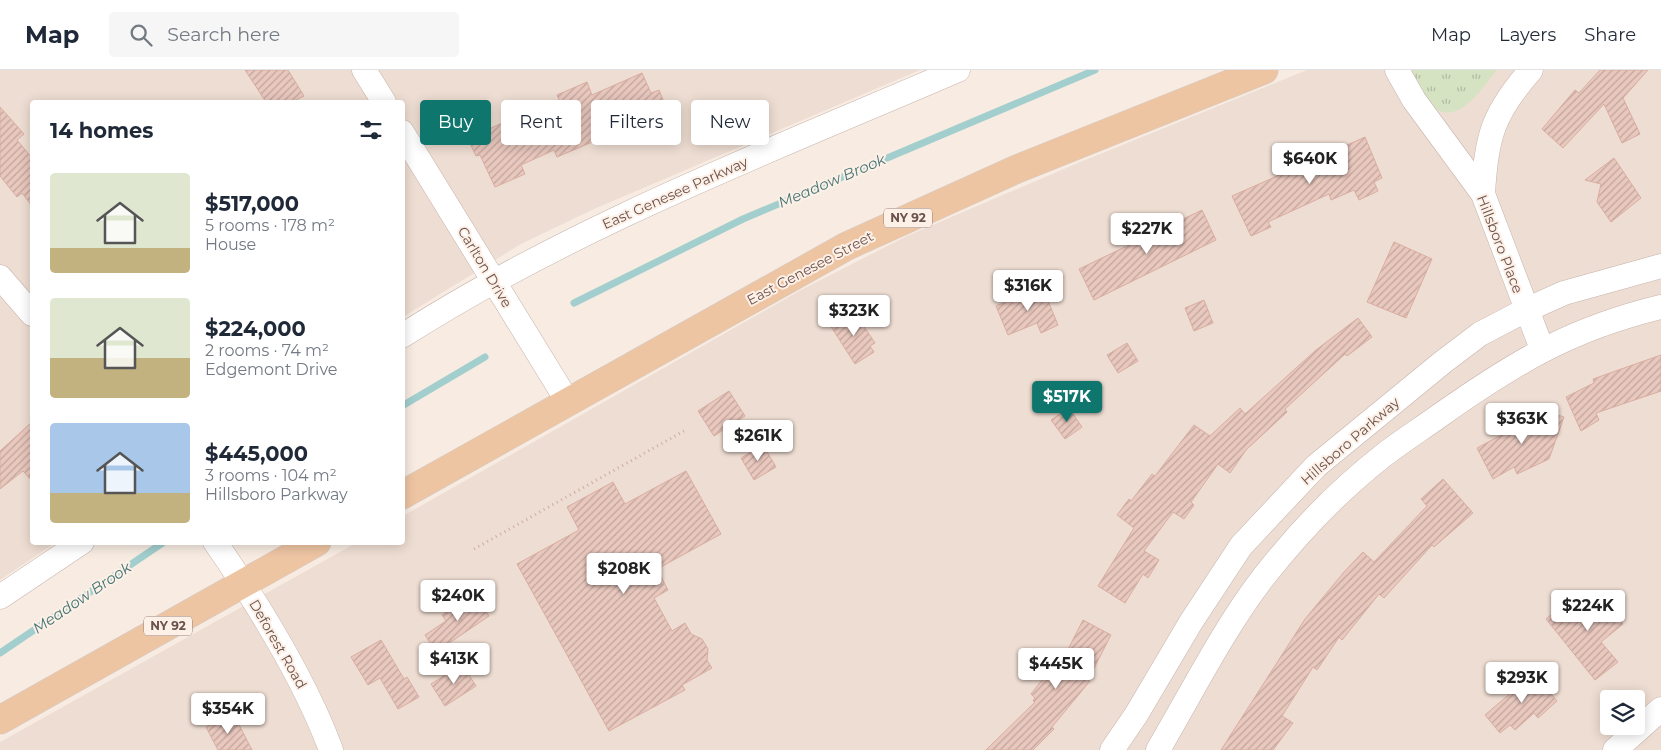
<!DOCTYPE html>
<meta charset="utf-8">
<style>
:root{--surface:#fff;--page:#f6f6f7;--text:#1f2937;--muted:#747a83;--line:#e0e1e3;--accent:#0f766e}
body{margin:0;font-family:Montserrat,sans-serif;background:var(--page);color:var(--text);height:100vh;display:flex;flex-direction:column;font-size:19px;white-space:nowrap}
*{box-sizing:border-box;margin:0}
p{font-size:16px;color:var(--muted)}
.icon{flex:none;width:28px;height:28px;fill:none;stroke:currentColor;stroke-width:2;stroke-linecap:round;stroke-linejoin:round}
.map{position:relative;flex:1;overflow:hidden}
.drawer{position:absolute;left:30px;top:30px;width:375px;height:445px;display:flex;flex-direction:column;background:var(--surface);border-radius:5px;box-shadow:0 2px 12px #0003}
.drawer>*{flex:none}
.guide{position:absolute;left:420px;top:30px;width:475px;height:45px;display:flex;gap:10px}
.fabs{position:absolute;left:1600px;top:620px;display:grid;gap:10px}
.fabs a{display:grid;place-items:center;width:45px;height:45px;border-radius:5px;background:var(--surface);box-shadow:0 2px 12px #0003;font-size:25px}
.price{position:absolute;translate:-50% -42px;padding:0 11px;border-radius:5px;background:#fff;color:#222;font-size:16px;line-height:32px;filter:drop-shadow(0 1px 2px #0008)}
.price::after{content:'';position:absolute;left:50%;top:30px;width:15px;height:11px;margin-left:-8px;background:inherit;clip-path:polygon(0 0,100% 0,50% 100%)}
.price.current{background:var(--accent);color:#fff}
ul{padding:0;list-style:none}
li{display:flex;align-items:center;gap:15px;height:125px;padding:0 20px}
li span{display:grid;place-items:center;flex:none;width:140px;height:100px;border-radius:5px;color:#555}
li>.icon{margin-inline-start:auto}
span .icon{width:60px;height:60px;fill:#fffc;stroke-width:1}
li b{font-size:21px}
h2{display:flex;justify-content:space-between;align-items:center;height:60px;padding:0 20px;font-size:21px}
.pill{padding:0 18px;border-radius:5px;background:var(--surface);box-shadow:0 2px 12px #0003;font-size:18px;line-height:45px}
.pill.current{background:var(--accent);color:#fff}
header{display:flex;align-items:center;gap:30px;box-sizing:border-box;height:70px;padding:0 25px;background:var(--surface);border-bottom:1px solid var(--line)}
header strong{font-size:24px}
nav{display:flex;gap:28px;margin-inline-start:auto;font-size:18px}
.search{width:350px;height:45px;background:var(--page);display:flex;align-items:center;gap:12px;box-sizing:border-box;padding:0 18px;border-radius:5px;color:var(--muted);font-size:19px}
.map>svg:first-child{display:block}
.residential{fill:#eeddd2;fill-rule:evenodd}
.grass{fill:url(#grass-tufts)}
.lines{fill:none;stroke-linecap:round;stroke-linejoin:round}
.stream{stroke:#a2cece;stroke-width:7}
.building{fill:url(#building-hatch);stroke:#daada1}
.street-casing{stroke:#c7b3ab;stroke-width:25}
.primary-casing{stroke:#d3cbc9;stroke-width:29}
.path{stroke:#cdaba2;stroke-width:3;stroke-dasharray:1 4;stroke-linecap:butt}
.street{stroke:#fff;stroke-width:24}
.primary{stroke:#eec5a3;stroke-width:28}
.labels{text-anchor:middle;stroke-width:4;stroke-linejoin:round;paint-order:stroke}
.shield{fill:#fcf0e7;stroke:#97817a;stroke-width:1}
.shield-label{font-size:12px;font-weight:bold;fill:#6c524c}
.street-label{font-size:14px;fill:#6c524c;stroke:#fcf0e7}
.water-label{font-size:15px;font-style:italic;fill:#477676;stroke:#fcf0e7}
</style>
<header>
<strong>Map</strong>
<div class="search"><svg class="icon" aria-label="search" viewBox="0 0 24 24"><circle cx="10" cy="10" r="6"/><path d="M15 15l6 6"/></svg>Search here</div>
<nav><a>Map</a><a>Layers</a><a>Share</a></nav>
</header>
<div class="map">
<svg width="1661" height="680" viewBox="0 0 1661 680">
<defs>
<pattern id="grass-tufts" width="24" height="20" patternUnits="userSpaceOnUse" patternTransform="scale(1.25)"><rect width="24" height="20" fill="#d5e3c3"/><path d="M3 7l-1-3M5 7V3M7 7l1-3M15 17l-1-3M17 17v-4M19 17l1-3" fill="none" stroke="#b1bba1"/></pattern>
<pattern id="building-hatch" width="6" height="6" patternUnits="userSpaceOnUse" patternTransform="scale(1.25)"><rect width="6" height="6" fill="#e9c8be"/><path d="M-1 1l2-2M0 6l6-6M5 7l2-2" fill="none" stroke="#c1a59d"/></pattern>
</defs>
<rect width="100%" height="100%" fill="#f8ece2"/>
<path class="residential" d="M0,0H920L594,139L521,174L403,247L402,32H32V472L55,473L0,510Z
M1307,0H1661V680H0V672L356,473L402,472L403,446L801,220L907,166L1078,93ZM1609,629H1636V656H1609Z"/>
<path class="grass" d="M1406,0H1497C1483,16 1460,56 1434,38C1425,32 1413,9 1406,0Z"/>
<g class="lines">
<path class="stream" d="M574,233L743,149L1095,0
M402,336L485,287
M0,583L164,472"/>
</g>
<path class="building" d="M245,0H288L304,26L292,32H266Z
M1600,0H1648L1623,28L1640,64L1622,73L1604,34L1563,78L1542,59L1575,20L1579,23Z
M642,3L651,23L659,20L666,37L620,56L622,62L605,70L604,67L557,87L554,80L521,95L525,104L495,117L480,85L476,86L468,69L502,53L510,72L566,46L557,25L587,12L592,25Z
M0,37L24,64L17,70L32,88V136L22,123L17,127L0,106Z
M1365,67L1382,108L1374,112L1378,121L1359,130L1354,120L1331,130L1329,124L1268,152L1271,157L1251,166L1232,126Z
M1614,88L1641,128L1611,152L1597,132L1601,114L1585,110Z
M1202,140L1216,170L1094,230L1079,199Z
M1394,172L1432,189L1406,248L1367,232Z
M1042,216L1058,255L1041,263L1037,253L1008,265L996,236Z
M1204,230L1213,253L1194,261L1185,238Z
M853,240L875,273L870,276L874,282L855,294L830,255Z
M1358,248L1372,267L1347,286L1345,284L1285,339L1287,342L1246,380L1230,403L1218,394L1191,432L1194,435L1184,449L1173,442L1144,481L1159,490L1148,508L1143,504L1125,533L1098,516L1134,458L1117,445L1129,429L1131,431L1152,404L1155,406L1194,355L1210,366L1240,338L1245,344L1316,280Z
M1127,273L1138,291L1118,303L1107,285Z
M1661,285V321L1596,343L1599,350L1581,361L1566,327L1594,313L1593,309Z
M729,321L745,346L714,366L698,341Z
M1069,338L1082,357L1065,369L1051,350Z
M1546,341L1564,347L1549,389L1517,404L1514,397L1493,409L1477,378Z
M32,352V411L23,401L0,419V381Z
M763,375L776,397L754,410L741,388Z
M686,401L721,464L657,499L668,520L654,528L672,561L685,553L691,564L702,569L708,579L707,590L712,598L682,615L685,620L609,661L517,494L579,460L567,437L613,412L625,434Z
M1443,409L1473,443L1434,477L1432,475L1384,528L1379,524L1342,570L1339,567L1317,600L1313,597L1282,646L1293,653L1273,680H1221L1305,549L1344,502L1363,482L1374,492L1427,436L1421,429Z
M1596,520L1623,554L1601,572L1618,592L1595,610L1546,549L1562,536L1568,543Z
M474,523L489,546L436,582L425,565L446,551L442,545Z
M1083,550L1111,565L1088,610L1090,611L1052,657L1054,659L1033,680H986L1035,632L1033,631L1035,628L1031,624L1049,601L1042,596L1054,581L1063,589Z
M381,570L404,609L407,607L419,627L398,639L380,608L368,615L351,587Z
M462,594L476,616L445,636L431,614Z
M1530,599L1557,631L1538,648L1534,643L1515,660L1510,655L1500,663L1485,645L1520,615L1517,610Z
M233,643L252,680H218L206,657Z"/>
<g class="lines">
<g class="street-casing">
<path id="street" d="M364,0L384,32
M1397,0L1414,30L1483,124L1542,279
M402,62L568,332
M1483,124C1486,67 1493,43 1531,0
M0,207L32,244
M402,266C576,155 770,81 958,0
M215,472C258,534 305,610 331,680
M0,527L82,472
M1112,680L1136,645L1191,552L1241,476L1316,396L1443,292L1480,264L1526,240L1564,223L1661,196
M1158,680C1191,624 1223,560 1262,509C1297,464 1339,420 1384,385C1402,371 1421,359 1439,346C1514,293 1570,259 1661,237
M1615,680L1661,639"/>
</g>
<g class="primary-casing">
<path id="primary" d="M402,425L847,176L1017,99L1264,0
M0,650L317,472"/>
</g>
<path class="path" d="M474,479L684,361"/>
<use href="#street" class="street"/>
<use href="#primary" class="primary"/>
</g>
<g class="labels">
<g class="shield">
<rect x="884" y="138.5" width="48" height="19" rx="4"/>
<rect x="144" y="546.5" width="48" height="19" rx="4"/>
</g>
<g class="shield-label">
<text x="908" y="152">NY 92</text>
<text x="168" y="560">NY 92</text>
</g>
<g class="street-label">
<text transform="translate(675 123) rotate(-24)" y="5">East Genesee Parkway</text>
<text transform="translate(1500 174) rotate(69)" y="5">Hillsboro Place</text>
<text transform="translate(485 197) rotate(59)" y="5">Carlton Drive</text>
<text transform="translate(810 198) rotate(-28)" y="5">East Genesee Street</text>
<text transform="translate(1350 371) rotate(-41)" y="5">Hillsboro Parkway</text>
<text transform="translate(278 574) rotate(60)" y="5">Deforest Road</text>
</g>
<g class="water-label">
<text transform="translate(832 111) rotate(-23)" y="5">Meadow Brook</text>
<text transform="translate(82 528) rotate(-34)" y="5">Meadow Brook</text>
</g>
</g>
</svg>
<div class="fabs">
<a><svg class="icon" aria-label="layers" viewBox="0 0 24 24"><path d="M12 4l9 5-9 5-9-5zM3 14l9 5 9-5"/></svg></a>
</div>
<b class="price" style="left:1310px;top:115px">$640K</b>
<b class="price" style="left:1147px;top:185px">$227K</b>
<b class="price" style="left:1028px;top:242px">$316K</b>
<b class="price" style="left:854px;top:267px">$323K</b>
<b class="price current" style="left:1067px;top:353px">$517K</b>
<b class="price" style="left:1522px;top:375px">$363K</b>
<b class="price" style="left:758px;top:392px">$261K</b>
<b class="price" style="left:624px;top:525px">$208K</b>
<b class="price" style="left:458px;top:552px">$240K</b>
<b class="price" style="left:1588px;top:562px">$224K</b>
<b class="price" style="left:454px;top:615px">$413K</b>
<b class="price" style="left:1056px;top:620px">$445K</b>
<b class="price" style="left:1522px;top:634px">$293K</b>
<b class="price" style="left:228px;top:665px">$354K</b>
<div class="guide">
<a class="pill current">Buy</a>
<a class="pill">Rent</a>
<a class="pill">Filters</a>
<a class="pill">New</a>
</div>
<section class="drawer">
<h2>14 homes<svg class="icon" aria-label="filters" viewBox="0 0 24 24"><path d="M4 7h16M4 17h16"/><circle cx="9" cy="7" r="2"/><circle cx="15" cy="17" r="2"/></svg></h2>
<ul>
<li><span style="background:linear-gradient(#dfe7d0 75%,#c2b280 0)"><svg class="icon" aria-label="home" viewBox="0 0 24 24"><path d="M3 11l9-7 9 7M6 9v11h12V9"/></svg></span><div><b>$517,000</b><p>5 rooms · 178 m²</p><p>House</p></div></li>
<li><span style="background:linear-gradient(#dfe7d0 60%,#c2b280 0)"><svg class="icon" aria-label="home" viewBox="0 0 24 24"><path d="M3 11l9-7 9 7M6 9v11h12V9"/></svg></span><div><b>$224,000</b><p>2 rooms · 74 m²</p><p>Edgemont Drive</p></div></li>
<li><span style="background:linear-gradient(#a9c7e8 70%,#c2b280 0)"><svg class="icon" aria-label="home" viewBox="0 0 24 24"><path d="M3 11l9-7 9 7M6 9v11h12V9"/></svg></span><div><b>$445,000</b><p>3 rooms · 104 m²</p><p>Hillsboro Parkway</p></div></li>
</ul>
</section>
</div>
